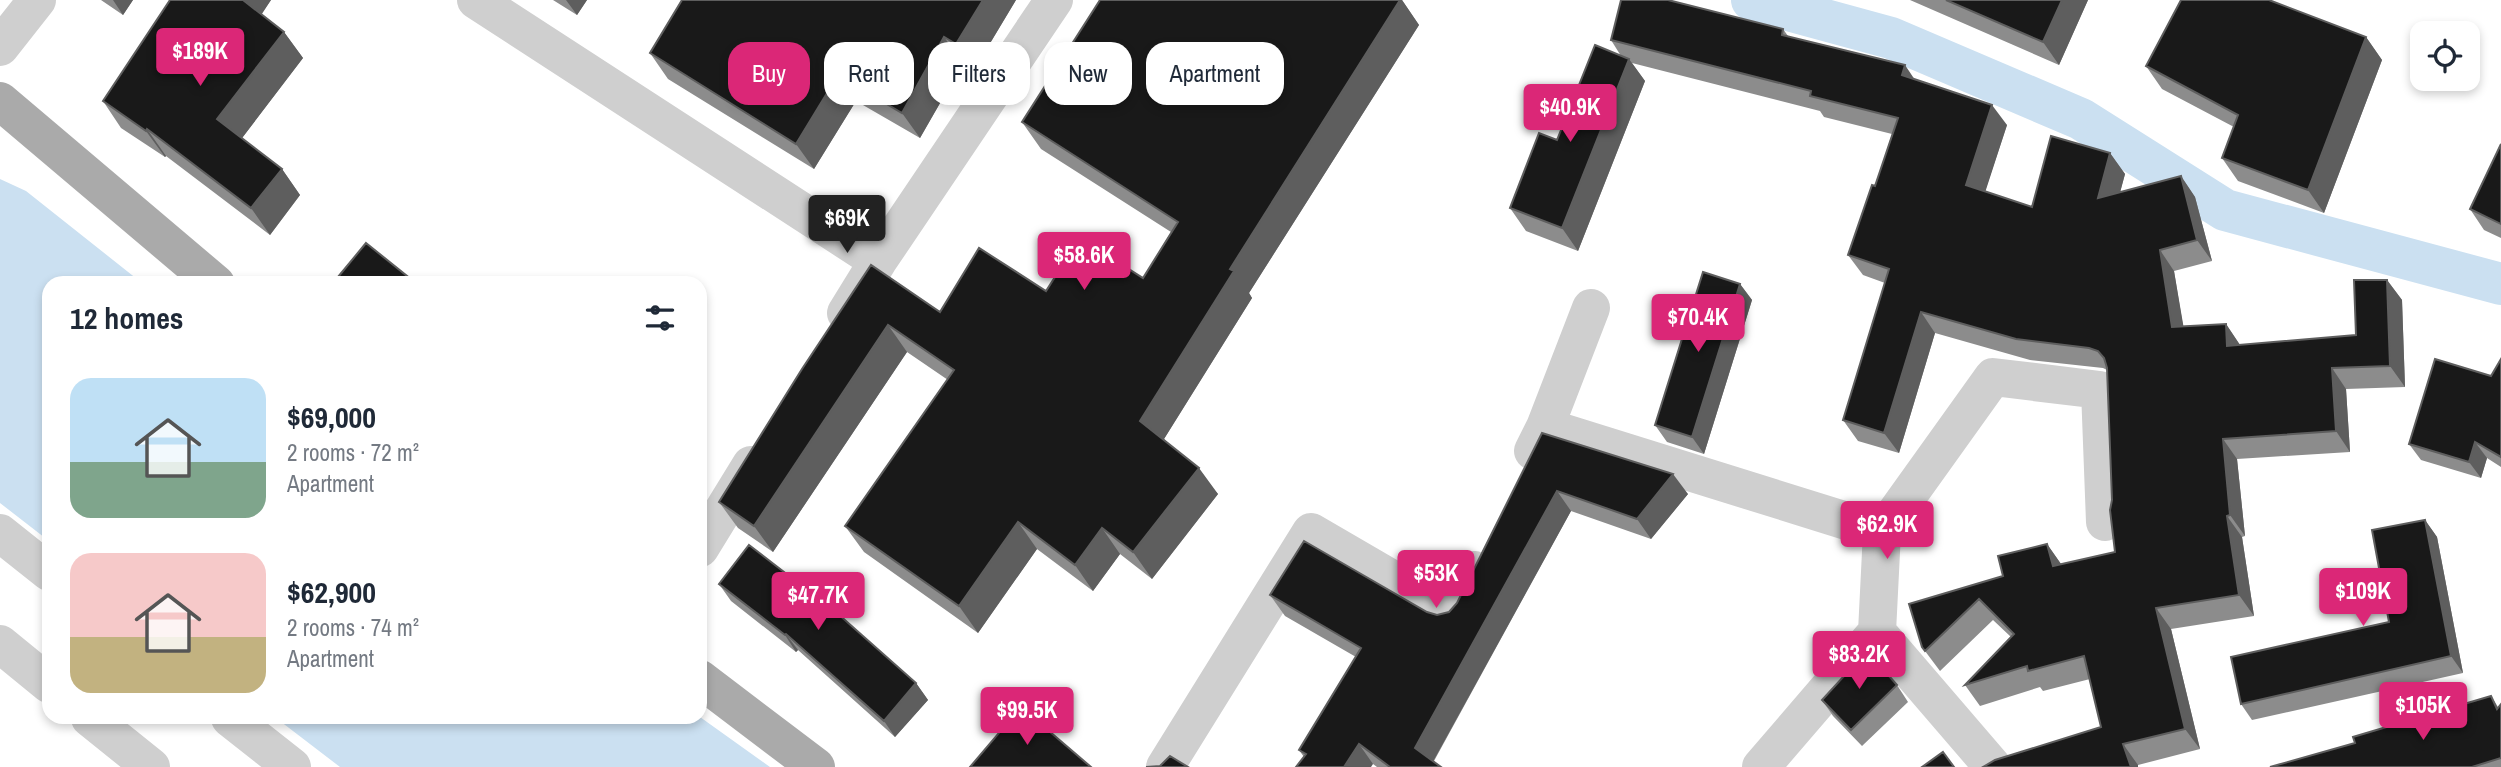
<!DOCTYPE html>
<meta charset="utf-8">
<style>
:root{--surface:#fff;--page:#f2f2f3;--text:#1f2937;--muted:#747a83;--accent:#db2777}
body{margin:0;font-family:"Archivo Narrow",sans-serif;background:var(--page);color:var(--text);height:100vh;display:flex;flex-direction:column;font-size:26px;white-space:nowrap}
*{box-sizing:border-box;margin:0}
p{font-size:23px;color:var(--muted)}
.icon{flex:none;width:38px;height:38px;fill:none;stroke:currentColor;stroke-width:2;stroke-linecap:round;stroke-linejoin:round}
.map{position:relative;flex:1;overflow:hidden}
.details{position:absolute;left:42px;top:276px;width:665px;height:448px;display:flex;flex-direction:column;background:var(--surface);border-radius:21px;box-shadow:0 4px 10px #0003}
.details>*{flex:none}
.banner{position:absolute;left:728px;top:42px;width:665px;height:63px;display:flex;gap:14px}
.fabs{position:absolute;left:2410px;top:21px;display:grid;gap:14px}
.fabs a{display:grid;place-items:center;width:70px;height:70px;border-radius:14px;background:var(--surface);box-shadow:0 4px 10px #0003;font-size:35px}
.price{position:absolute;translate:-50% -60px;padding:0 16px;border-radius:7px;background:var(--accent);color:#fff;font-size:23px;line-height:46px;filter:drop-shadow(0 2px 4px #0008)}
.price::after{content:'';position:absolute;left:50%;top:42px;width:21px;height:16px;margin-left:-10px;background:inherit;clip-path:polygon(0 0,100% 0,50% 100%)}
.price.on{background:#222;color:#fff}
ul{padding:0;list-style:none}
li{display:flex;align-items:center;gap:21px;height:175px;padding:0 28px}
li span{display:grid;place-items:center;flex:none;width:196px;height:140px;border-radius:21px;color:#555}
li>.icon{margin-inline-start:auto}
span .icon{width:84px;height:84px;fill:#fffc;stroke-width:1}
li b{font-size:30px}
h2{display:flex;justify-content:space-between;align-items:center;height:84px;padding:0 28px;font-size:30px}
.tag{padding:0 24px;border-radius:21px;background:var(--surface);box-shadow:0 4px 10px #0003;font-size:24px;line-height:63px}
.tag.on{background:var(--accent);color:#fff}
.map>svg:first-child{display:block}
.water{fill:#cbe0f1}
.lines{fill:none;stroke-linecap:round;stroke-linejoin:round}
.canal{stroke:#cbe0f1;stroke-width:42}
.minor{stroke:#cfcfcf;stroke-width:38}
.major{stroke:#aaa;stroke-width:38}
.wall{fill:#8c8c8c}
.shaded-wall{fill:#5e5e5e}
.building{fill:#191919;stroke:#5e5e5e;stroke-width:2}
</style>
<div class="map">
<svg width="2501" height="767" viewBox="0 0 2501 767">
<rect width="100%" height="100%" fill="#fff"/>
<path class="water" d="M0,179L26,191L142,283L49,284V541L0,503Z
M700,717L770,767H340L276,718Z"/>
<g class="lines">
<path class="canal" d="M1752,0L1891,38L2081,119L2225,210L2501,284"/>
<path class="minor" d="M476,0L878,261
M0,47L37,0
M846,313L878,261L1054,0
M1545,427L1882,532L1993,377L2100,390L2105,522
M1533,451L1545,427L1591,308
M0,533L49,572
M700,548L751,465
M1877,632L1993,767
M0,644L49,684
M90,718L151,767
M230,718L292,767
M1165,767L1311,532L1452,614L1474,570
M1761,767L1877,632L1882,532"/>
<path class="major" d="M0,101L216,284
M700,679L816,767"/>
</g>
<path class="wall" d="M101,0H133L123,15Z
M170,0H271L261,14L284,32L303,58L242,138L282,169L300,195L270,235L166,156L165,157L121,128L103,101Z
M553,0H587L577,15Z
M1016,0L974,70L963,63L920,138L856,101L814,169L668,79L650,53Z
M1100,0H1402L1419,25L1249,293L1252,298L1164,439L1218,494L1152,579L1120,554L1093,591L1037,549L978,633L864,552L845,526L948,380L907,352L773,552L738,528L719,502L871,265L940,312L1046,291L1143,278L1171,232L1041,149L1022,122Z
M1910,0H2088L2059,65Z
M1783,29L1788,36L1914,79L2007,125L1985,191L2032,207L2110,153L2125,174L2120,192L2181,176L2195,197L2212,261L2174,271L2183,326L2226,324L2240,345L2356,335L2387,280L2402,300L2405,387L2346,389L2350,452L2237,459L2245,536L2242,537L2254,616L2171,629L2200,749L2138,765V767H1983L2101,727L2090,679L2043,691L2040,687L1980,706L1965,685L2011,637L1993,620L1940,671L1922,647L2003,576L2047,544L2061,564L2115,552L2107,370L2103,368L2030,360L1935,333L1899,453L1858,441L1843,420L1885,283L1863,275L1848,255L1875,186L1892,134L1824,117L1820,111L1632,63L1645,81L1578,251L1526,231L1510,208L1557,140L1621,56L1611,40Z
M2366,37L2382,60L2324,213L2238,181L2222,158L2234,127L2162,89L2146,66Z
M2501,144V238L2484,230L2470,209Z
M1740,284L1752,300L1704,454L1667,442L1655,425Z
M2501,359V467L2487,458L2481,478L2421,460L2409,444L2491,376Z
M1542,433L1688,494L1651,539L1571,511L1434,761L1441,767H1377L1373,764L1304,757L1299,750L1356,657L1285,616L1270,595L1427,612L1437,615L1449,612L1457,603Z
M2425,520L2437,537L2463,673L2252,720L2241,704L2389,622Z
M719,584L916,683L928,700L895,737L798,650L796,652L731,601Z
M1897,685L1908,702L1862,746L1833,716L1822,700Z
M2491,696L2498,707L2501,704V767H2270L2355,743Z"/>
<path class="shaded-wall" d="M113,0H133L123,15Z
M240,0H271L256,23Z
M566,0H587L577,15Z
M983,0H1016L974,70L956,44Z
M1400,0H1402L1419,25L1249,293L1252,298L1159,447L1140,421L1230,269Z
M2062,0H2088L2059,65L2043,42Z
M284,32L303,58L236,146L217,119Z
M944,37L963,63L920,138L902,113Z
M2366,37L2382,60L2324,213L2308,190Z
M1629,59L1645,81L1578,251L1562,228Z
M1905,65L1919,86L1902,75Z
M838,75L856,101L814,169L796,144Z
M1992,105L2007,125L1981,205L1966,185Z
M147,129L166,156L165,157L146,131Z
M2110,153L2125,174L2113,219L2098,198Z
M282,169L300,195L270,235L251,208Z
M2181,176L2195,197L2212,261L2197,240Z
M2160,250L2174,271L2187,347L2172,327Z
M2387,280L2402,300L2405,387L2390,366Z
M1740,284L1752,300L1704,454L1692,437Z
M1921,312L1935,333L1899,453L1884,433Z
M2226,324L2240,345L2227,346Z
M888,325L907,352L773,552L754,526Z
M2332,368L2346,389L2350,452L2336,431Z
M2223,439L2237,459L2245,536L2230,515Z
M2475,442L2487,458L2481,478L2469,462Z
M1199,468L1218,494L1152,579L1133,552Z
M1673,474L1688,494L1651,539L1637,519Z
M1557,491L1571,511L1430,767L1415,748Z
M2227,516L2242,537L2254,616L2239,595Z
M2425,520L2437,537L2463,673L2451,656Z
M1018,522L1037,549L978,633L959,606Z
M1102,528L1120,554L1093,591L1075,565Z
M2047,544L2061,564L2053,566Z
M2156,608L2171,629L2200,749L2185,729Z
M786,634L798,650L796,652L785,635Z
M916,683L928,700L895,737L884,721Z
M1359,744L1373,764L1371,767H1344Z
M2123,744L2138,765V767H2131Z"/>
<path class="building" d="M170,0H243L284,32L217,119L282,169L251,208L147,129L146,131L103,101Z
M682,0H983L956,44L944,37L902,113L838,75L796,144L650,53Z
M1100,0H1400L1230,269L1234,271L1140,421L1199,468L1133,552L1102,528L1075,565L1018,522L959,606L845,526L954,370L888,325L754,526L719,502L802,369L871,265L940,312L979,248L1046,291L1080,238L1143,278L1178,222L1022,122Z
M1621,0H1668L1783,29L1782,35L1905,65L1902,75L1992,105L1966,185L2032,207L2051,136L2110,153L2098,198L2181,176L2197,240L2160,250L2172,327L2226,324L2227,346L2356,335L2354,280H2387L2390,366L2332,368L2336,431L2223,439L2230,515L2227,516L2239,595L2156,608L2185,729L2123,744L2131,767H1983L1995,760L2101,727L2084,656L2028,671L2027,666L1965,685L2014,634L1979,599L1925,651L1922,647L1909,604L2003,576L1998,556L2047,544L2053,566L2115,552L2110,510L2112,500L2107,368L2104,358L2098,351L2089,348L2016,339L1921,312L1884,433L1843,420L1889,269L1848,255L1872,185L1875,186L1898,118L1810,96L1811,91L1611,40Z
M1946,0H2062L2043,42Z
M2181,0H2269L2366,37L2308,190L2222,158L2238,115L2146,66Z
M1595,45L1629,59L1562,228L1510,208L1539,133L1557,140Z
M2501,144V224L2470,209Z
M366,243L412,280L409,284H346L338,277Z
M1703,272L1740,284L1692,437L1655,425Z
M2435,359L2491,376L2501,359V457L2475,442L2469,462L2409,444Z
M1542,433L1673,474L1637,519L1557,491L1415,748L1441,767H1390L1359,744L1344,767H1296L1306,754L1299,750L1361,648L1270,595L1304,541L1427,612L1437,615L1449,612L1457,603Z
M2425,520L2451,656L2241,704L2231,657L2389,622L2372,530Z
M749,545L837,613L916,683L884,721L786,634L785,635L719,584Z
M1867,651L1897,685L1851,730L1822,700Z
M2491,696L2497,709L2501,704V758L2472,767H2270L2355,743L2353,737Z
M1021,707L1091,767H970Z
M1943,752L1954,767H1922Z
M1170,756L1188,767H1146L1160,766Z"/>
</svg>
<div class="fabs">
<a><svg class="icon" aria-label="locate" viewBox="0 0 24 24"><circle cx="12" cy="12" r="6"/><path d="M12 2v4M12 18v4M2 12h4M18 12h4"/></svg></a>
</div>
<b class="price" style="left:200px;top:88px">$189K</b>
<b class="price" style="left:1570px;top:144px">$40.9K</b>
<b class="price on" style="left:847px;top:255px">$69K</b>
<b class="price" style="left:1084px;top:292px">$58.6K</b>
<b class="price" style="left:1698px;top:354px">$70.4K</b>
<b class="price" style="left:1887px;top:561px">$62.9K</b>
<b class="price" style="left:1436px;top:610px">$53K</b>
<b class="price" style="left:2363px;top:628px">$109K</b>
<b class="price" style="left:818px;top:632px">$47.7K</b>
<b class="price" style="left:1859px;top:691px">$83.2K</b>
<b class="price" style="left:2423px;top:742px">$105K</b>
<b class="price" style="left:1027px;top:747px">$99.5K</b>
<div class="banner">
<a class="tag on">Buy</a>
<a class="tag">Rent</a>
<a class="tag">Filters</a>
<a class="tag">New</a>
<a class="tag">Apartment</a>
</div>
<section class="details">
<h2>12 homes<svg class="icon" aria-label="filters" viewBox="0 0 24 24"><path d="M4 7h16M4 17h16"/><circle cx="9" cy="7" r="2"/><circle cx="15" cy="17" r="2"/></svg></h2>
<ul>
<li><span style="background:linear-gradient(#bfe0f5 60%,#7fa58c 0)"><svg class="icon" aria-label="home" viewBox="0 0 24 24"><path d="M3 11l9-7 9 7M6 9v11h12V9"/></svg></span><div><b>$69,000</b><p>2 rooms · 72 m²</p><p>Apartment</p></div></li>
<li><span style="background:linear-gradient(#f6c9c9 60%,#c2b280 0)"><svg class="icon" aria-label="home" viewBox="0 0 24 24"><path d="M3 11l9-7 9 7M6 9v11h12V9"/></svg></span><div><b>$62,900</b><p>2 rooms · 74 m²</p><p>Apartment</p></div></li>
</ul>
</section>
</div>
